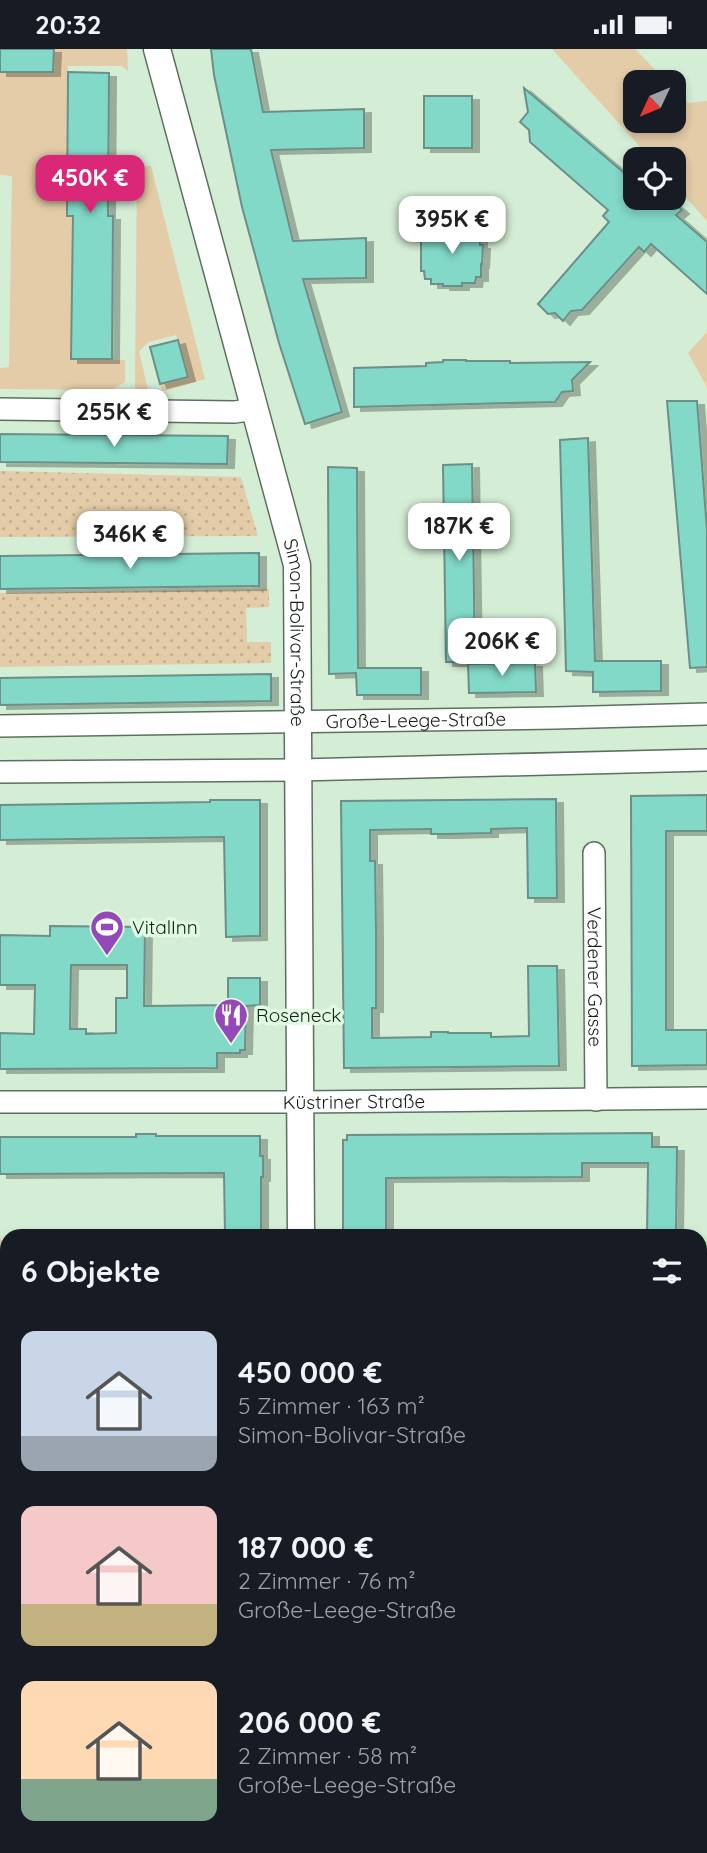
<!DOCTYPE html>
<html lang="de">
<meta charset="utf-8">
<style>
:root{--surface:#171b24;--page:#242831;--text:#f1f3f6;--muted:#9ea1a6;--accent:#db2777}
body{margin:0;font-family:Quicksand,sans-serif;background:var(--page);color:var(--text);height:100vh;display:flex;flex-direction:column;font-size:26px;white-space:nowrap}
*{box-sizing:border-box;margin:0}
p{font-size:23px;color:var(--muted)}
.icon{flex:none;width:38px;height:38px;fill:none;stroke:currentColor;stroke-width:2;stroke-linecap:round;stroke-linejoin:round}
.map{position:relative;flex:1;overflow:hidden}
.panel{position:absolute;left:0px;top:1180px;width:707px;height:625px;display:flex;flex-direction:column;background:var(--surface);border-radius:21px 21px 0 0;box-shadow:0 4px 10px #0003}
.panel>*{flex:none}
.needle{width:46px;rotate:226deg}
.controls{position:absolute;left:623px;top:21px;display:grid;gap:14px}
.controls a{display:grid;place-items:center;width:63px;height:63px;border-radius:14px;background:var(--surface);box-shadow:0 4px 10px #0003;font-size:35px}
.price{position:absolute;translate:-50% -60px;padding:0 16px;border-radius:14px;background:#fff;color:#222;font-size:23px;line-height:46px;filter:drop-shadow(0 2px 4px #0008)}
.price::after{content:'';position:absolute;left:50%;top:42px;width:21px;height:16px;margin-left:-10px;background:inherit;clip-path:polygon(0 0,100% 0,50% 100%)}
.price.on{background:var(--accent);color:#fff}
ul{padding:0;list-style:none}
li{display:flex;align-items:center;gap:21px;height:175px;padding:0 21px}
li span{display:grid;place-items:center;flex:none;width:196px;height:140px;border-radius:14px;color:#555}
li>.icon{margin-inline-start:auto}
span .icon{width:84px;height:84px;fill:#fffc;stroke-width:1}
li b{font-size:30px}
h2{display:flex;justify-content:space-between;align-items:center;height:84px;padding:0 21px;font-size:30px}
.status{display:flex;justify-content:space-between;align-items:center;height:49px;padding:0 35px;background:var(--surface);direction:ltr}
.status svg{height:19px;fill:currentColor}
.map>svg:first-child{display:block}
.grass{fill:url(#grass-dots)}
.park{fill:#e3cca7}
.building{fill:#82d9c8;stroke:#6c8f87;stroke-width:2;fill-rule:evenodd;filter:url(#shadow)}
.lines{fill:none;stroke-linecap:round;stroke-linejoin:round}
.minor-casing{stroke:#5c715d;stroke-width:24}
.tertiary-casing{stroke:#5c715d;stroke-width:29}
.secondary-casing{stroke:#5c715d;stroke-width:31}
.minor{stroke:#fff;stroke-width:21}
.tertiary{stroke:#fff;stroke-width:26}
.secondary{stroke:#fff;stroke-width:28}
.tram{stroke:#2e392f;stroke-width:2}
.labels{text-anchor:middle;stroke-width:7;stroke-linejoin:round;paint-order:stroke}
.street-label{font-size:19px;fill:#151e16;stroke:#e1fae2}
.poi-label{font-size:19px;fill:#151e16;stroke:#e1fae2;text-anchor:start}
</style>
<div class="status"><b>20:32</b><svg viewBox="0 0 49 12"><path d="M0 12V9h3v3zM5 12V6h3v6zM10 12V3h3v9zM15 12V0h3v12zM26 1h20v11H26zM47 4h2v5h-2z"/></svg></div>
<div class="map">
<svg width="707" height="1804" viewBox="0 0 707 1804">
<defs>
<pattern id="grass-dots" width="8" height="8" patternUnits="userSpaceOnUse" patternTransform="scale(1.75)"><rect width="8" height="8" fill="#e3cca7"/><path d="M2 2h.1M6 6h.1" fill="none" stroke="#c2af8f" stroke-width="1.8" stroke-linecap="round"/></pattern>
<filter id="shadow"><feDropShadow dx="7" dy="4" stdDeviation="0" flood-color="#0004"/></filter>
</defs>
<rect width="100%" height="100%" fill="#d4edd5"/>
<path class="grass" d="M0,422L241,428L258,487L0,488Z
M269,540V558L246,559L247,593H271V614L0,618V544Z"/>
<path class="park" d="M54,0H127L128,22L122,17H68L67,166L73,167L71,310L125,311V333L111,341L0,340V319L9,318L12,127L0,126V23H53Z
M552,0H635L667,33H635V72H674V40L688,54L707,52V172L674,135V110H651Z
M143,117H151L205,330L165,342L162,341L160,335L188,328L176,286L149,293L139,302L148,341H136L135,339L137,121Z
M707,283V338L688,304Z
M0,1190L7,1194V1387L0,1385Z
M0,1728H7V1797H421L446,1804H0Z"/>
<path class="building" d="M0,0H54L53,23H0Z
M211,0H251L263,63L364,60V99L271,101L293,192L366,189V229L303,230L342,363L305,375L279,294L242,158L214,26Z
M68,23L109,24L108,167H113L112,310H71L73,167H67Z
M524,39L635,133V149H668L682,161L676,166L707,193V245L651,195L644,203L639,198L582,261L571,262L563,272L555,264L548,265L538,255L609,173L603,167L608,161L530,93L529,81L520,73L528,63Z
M424,47H472V99H424Z
M442,176H461V179L474,178L473,184H480V196H483L482,215H481V228H476L475,234H462V237H443V235H431V230H425L424,222H421V192H424V185H429V179H442Z
M178,291L188,328L160,335L150,298Z
M443,311H466V312H510V314L590,313L572,331L573,342L562,343L555,353L354,358V319L426,317V314L443,313Z
M667,352H697L707,481V618L690,619Z
M0,385L228,387L227,415L0,413Z
M588,389L595,612H661V642L593,643V623L566,622L560,391Z
M472,415L475,613H446L443,416Z
M328,418L357,419L358,619H421V646H357L356,624L329,625Z
M259,504V537L0,540V507Z
M535,614L536,643L469,644L468,615Z
M271,625V652L0,656V629Z
M707,746V782H666V981H707V1016L632,1017L631,747Z
M556,750L557,849H528L527,779L491,780V784L447,785H431V780L370,781V812H375L376,883V959H372V989L431,988V983H448V984H491V988L529,987L528,917H557L559,1017L344,1019L341,752Z
M210,751H260V887L226,888L224,788L0,791V756L210,753Z
M50,877L145,878L144,957L228,956V929H260V956L246,957L245,1001H240V1004H217V1019L0,1020V984L34,985L35,936H0V886L50,887ZM71,916H127V949H116V984L86,985V980H70Z
M652,1084V1098H677L676,1186H647L648,1114H582V1128L386,1129V1186H343V1091H347V1086Z
M136,1085H156V1087H260V1107H263V1128H261V1186H225L224,1124L0,1125V1088H136Z"/>
<g class="lines">
<g class="minor-casing">
<g id="minor">
<path d="M0,360L235,363L255,360"/>
<path id="s1" d="M0,677L555,669L707,665"/>
<path d="M0,723L299,721L707,711"/>
<path id="s2" d="M594,804L596,1051"/>
<path id="s3" d="M0,1053H301L707,1049"/>
<path d="M700,1398L707,1399"/>
</g>
</g>
<g class="tertiary-casing">
<g id="tertiary">
<path id="s4" d="M157,0L297,516L301,1186"/>
</g>
</g>
<g class="secondary-casing">
<path id="secondary" d="M0,1698L7,1699
M566,1797L590,1804"/>
</g>
<use href="#minor" class="minor"/>
<use href="#tertiary" class="tertiary"/>
<use href="#secondary" class="secondary"/>
<path class="tram" d="M0,1702L7,1703
M549,1797L574,1804
M581,1797L605,1804"/>
</g>
<defs>
<g id="stadium-pin" transform="scale(1.75)"><path d="M0 17L-7.5 6A9.5 9.5 0 1 1 7.5 6Z" fill="#9448b9" stroke="#e1fae2"/><path d="M0-5a6.5 5 0 1 0 0 10a6.5 5 0 1 0 0-10ZM-3.5-1.8h7v3.6h-7Z" fill="#fff"/></g>
<g id="restaurant-pin" transform="scale(1.75)"><path d="M0 17L-7.5 6A9.5 9.5 0 1 1 7.5 6Z" fill="#9448b9" stroke="#e1fae2"/><path d="M-5-6h1v4h1v-4h1v4h1v-4h1v5L-1.5 .5V6h-2V.5L-5-1ZM5-6V6H3V1.5H1.5Q1.5-4 5-6Z" fill="#fff"/></g>
</defs>
<g fill-rule="evenodd">
<use href="#stadium-pin" x="107" y="878"/>
<use href="#restaurant-pin" x="231" y="966"/>
</g>
<g class="labels">
<g class="street-label">
<text dy="7" stroke="none"><textPath href="#s4" startOffset="602">Simon-Bolivar-Straße</textPath></text>
<text dy="7" stroke="none"><textPath href="#s1" startOffset="416">Große-Leege-Straße</textPath></text>
<text dy="7" stroke="none"><textPath href="#s2" startOffset="124">Verdener Gasse</textPath></text>
<text dy="7" stroke="none"><textPath href="#s3" startOffset="354">Küstriner Straße</textPath></text>
</g>
<g class="poi-label">
<text x="132" y="885">VitalInn</text>
<text x="256" y="973">Roseneck</text>
</g>
</g>
</svg>
<div class="controls">
<a><svg class="needle" viewBox="-14 -14 28 28"><path d="M0-13l5 13h-10z" fill="#e53935"/><path d="M0 13l5-13h-10z" fill="#9ea1a6"/></svg></a>
<a><svg class="icon" aria-label="locate" viewBox="0 0 24 24"><circle cx="12" cy="12" r="6"/><path d="M12 2v4M12 18v4M2 12h4M18 12h4"/></svg></a>
</div>
<b class="price on" style="left:90px;top:166px">450K €</b>
<b class="price" style="left:452px;top:207px">395K €</b>
<b class="price" style="left:114px;top:400px">255K €</b>
<b class="price" style="left:459px;top:514px">187K €</b>
<b class="price" style="left:130px;top:522px">346K €</b>
<b class="price" style="left:502px;top:629px">206K €</b>
<section class="panel">
<h2>6 Objekte<svg class="icon" aria-label="filters" viewBox="0 0 24 24"><path d="M4 7h16M4 17h16"/><circle cx="9" cy="7" r="2"/><circle cx="15" cy="17" r="2"/></svg></h2>
<ul>
<li><span style="background:linear-gradient(#c9d6e8 75%,#9aa5b1 0)"><svg class="icon" aria-label="home" viewBox="0 0 24 24"><path d="M3 11l9-7 9 7M6 9v11h12V9"/></svg></span><div><b>450 000 €</b><p>5 Zimmer · 163 m²</p><p>Simon-Bolivar-Straße</p></div></li>
<li><span style="background:linear-gradient(#f6c9c9 70%,#c2b280 0)"><svg class="icon" aria-label="home" viewBox="0 0 24 24"><path d="M3 11l9-7 9 7M6 9v11h12V9"/></svg></span><div><b>187 000 €</b><p>2 Zimmer · 76 m²</p><p>Große-Leege-Straße</p></div></li>
<li><span style="background:linear-gradient(#ffd9b3 70%,#7fa58c 0)"><svg class="icon" aria-label="home" viewBox="0 0 24 24"><path d="M3 11l9-7 9 7M6 9v11h12V9"/></svg></span><div><b>206 000 €</b><p>2 Zimmer · 58 m²</p><p>Große-Leege-Straße</p></div></li>
</ul>
</section>
</div>
